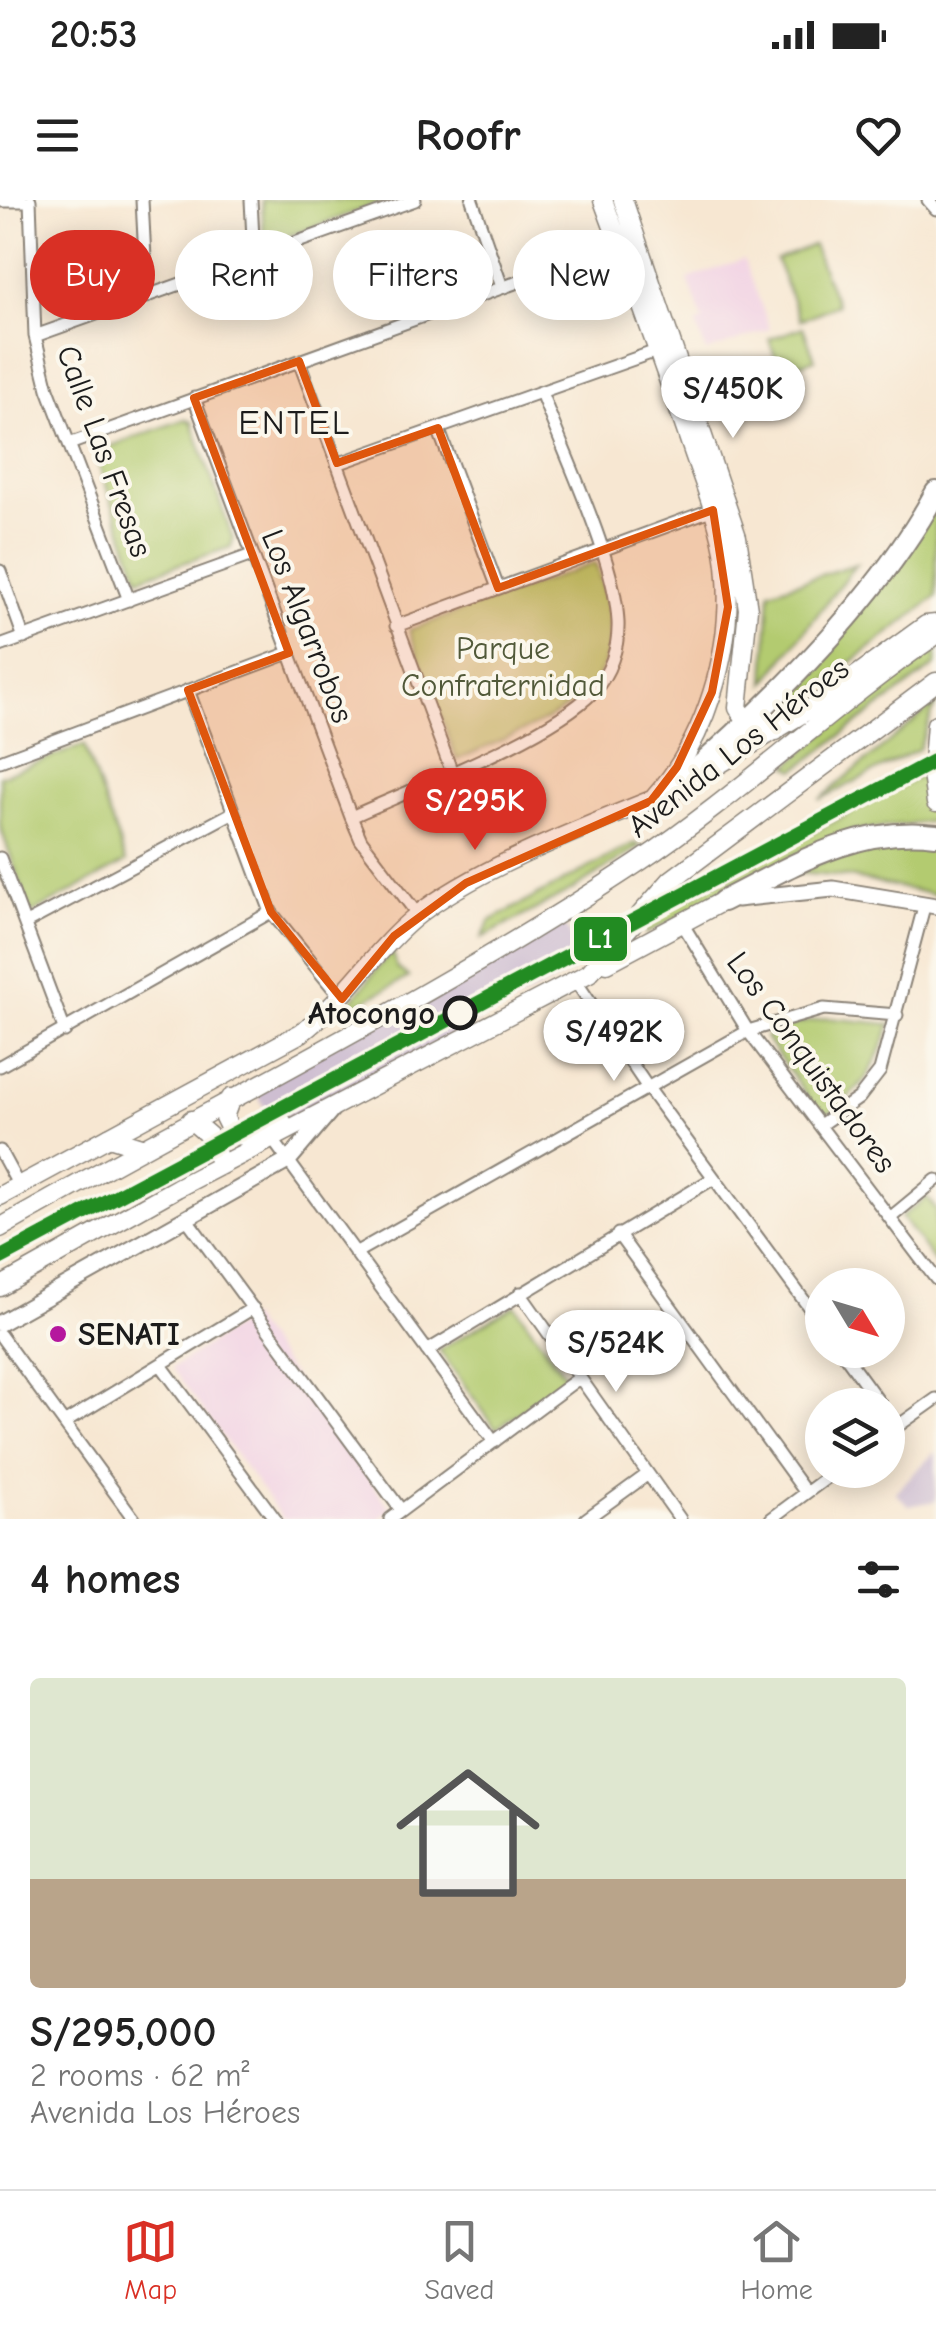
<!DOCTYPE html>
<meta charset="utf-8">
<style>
:root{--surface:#fff;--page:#f6f6f6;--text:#222;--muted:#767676;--line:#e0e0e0;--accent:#d93025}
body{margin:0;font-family:"Comic Neue",sans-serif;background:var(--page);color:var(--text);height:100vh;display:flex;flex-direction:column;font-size:38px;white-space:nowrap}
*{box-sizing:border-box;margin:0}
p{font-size:32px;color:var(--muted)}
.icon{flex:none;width:55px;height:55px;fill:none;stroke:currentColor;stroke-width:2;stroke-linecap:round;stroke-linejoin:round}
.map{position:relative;height:1319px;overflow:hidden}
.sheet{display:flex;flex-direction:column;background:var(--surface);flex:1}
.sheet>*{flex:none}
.guide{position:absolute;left:30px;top:30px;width:878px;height:90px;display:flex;gap:20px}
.needle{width:65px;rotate:128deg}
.tools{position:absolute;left:805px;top:1068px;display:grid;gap:20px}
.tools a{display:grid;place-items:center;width:100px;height:100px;border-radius:50%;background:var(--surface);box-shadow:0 5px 25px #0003;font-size:50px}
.price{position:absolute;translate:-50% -85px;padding:0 22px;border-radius:35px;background:#fff;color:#222;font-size:32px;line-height:65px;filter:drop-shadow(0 2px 5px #0008)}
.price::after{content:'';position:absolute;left:50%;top:60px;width:30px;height:22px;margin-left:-15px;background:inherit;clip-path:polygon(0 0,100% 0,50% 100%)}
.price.on{background:var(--accent);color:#fff}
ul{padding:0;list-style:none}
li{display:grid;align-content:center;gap:20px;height:530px;padding:0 30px}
li span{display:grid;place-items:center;height:310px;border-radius:10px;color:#555}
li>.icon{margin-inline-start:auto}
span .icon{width:180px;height:180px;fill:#fffc;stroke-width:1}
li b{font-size:42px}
h2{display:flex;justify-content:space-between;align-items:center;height:120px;padding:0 30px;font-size:42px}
.pill{padding:0 35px;border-radius:45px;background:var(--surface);box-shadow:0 5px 25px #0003;font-size:35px;line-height:90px}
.pill.on{background:var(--accent);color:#fff}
.status{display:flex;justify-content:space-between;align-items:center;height:70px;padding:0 50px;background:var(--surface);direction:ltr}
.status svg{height:28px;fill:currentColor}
header{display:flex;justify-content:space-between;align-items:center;height:130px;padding:0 30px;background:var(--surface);font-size:45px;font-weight:700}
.tab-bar{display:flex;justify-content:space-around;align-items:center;height:140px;border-top:2px solid var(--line);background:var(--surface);font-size:28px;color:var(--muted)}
.tab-bar a{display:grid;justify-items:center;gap:5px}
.tab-bar .on{color:var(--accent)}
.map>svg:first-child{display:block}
.built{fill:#f1d0e3}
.industrial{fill:#cebed1}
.green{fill:#b3cb70;stroke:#687446;stroke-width:2.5}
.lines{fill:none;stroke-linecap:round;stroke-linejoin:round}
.minor-casing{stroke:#8a8277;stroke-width:15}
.tertiary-casing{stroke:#8a8277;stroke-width:19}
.secondary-casing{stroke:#8a8277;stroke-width:21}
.primary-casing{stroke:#8a8277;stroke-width:21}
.motorway-casing{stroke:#8a8277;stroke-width:24}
.minor{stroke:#fff;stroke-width:11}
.tertiary{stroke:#fff;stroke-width:15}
.secondary{stroke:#fff;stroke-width:18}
.primary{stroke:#fff;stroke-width:18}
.motorway{stroke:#fff;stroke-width:20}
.metro-1-casing{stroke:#fbf7ec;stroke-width:22}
.metro-1{stroke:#228b22;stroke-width:15}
.marked{fill:#de560d;fill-opacity:0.2;stroke:#de560d;stroke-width:8;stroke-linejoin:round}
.stop-dot{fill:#fbf7ec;stroke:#1c1c1c;stroke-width:5}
.poi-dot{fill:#b5179e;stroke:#fbf7ec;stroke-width:4}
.labels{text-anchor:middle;stroke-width:8;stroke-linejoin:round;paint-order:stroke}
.street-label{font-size:32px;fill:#1c1c1c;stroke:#fbf7ec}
.park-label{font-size:32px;fill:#515939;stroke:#fbf7ec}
.stop-label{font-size:32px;font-weight:bold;fill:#1c1c1c;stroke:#fbf7ec;text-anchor:end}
.poi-label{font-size:32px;font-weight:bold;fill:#1c1c1c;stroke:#fbf7ec;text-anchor:start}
.neighbourhood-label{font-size:35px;letter-spacing:2.5px;fill:#1c1c1c;stroke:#fbf7ec}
.line-badge{stroke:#fbf7ec;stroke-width:4}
.badge-label{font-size:28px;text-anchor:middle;font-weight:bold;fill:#fff}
</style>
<div class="status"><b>20:53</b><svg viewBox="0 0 49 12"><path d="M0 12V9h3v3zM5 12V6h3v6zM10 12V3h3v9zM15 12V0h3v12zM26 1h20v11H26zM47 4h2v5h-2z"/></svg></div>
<header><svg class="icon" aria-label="menu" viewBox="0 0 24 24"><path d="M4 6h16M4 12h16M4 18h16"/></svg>Roofr<svg class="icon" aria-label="heart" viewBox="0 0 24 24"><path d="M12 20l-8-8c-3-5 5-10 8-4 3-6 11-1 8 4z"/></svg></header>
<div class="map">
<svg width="936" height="1319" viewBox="0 0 936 1319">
<rect width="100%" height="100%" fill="#fbf7ec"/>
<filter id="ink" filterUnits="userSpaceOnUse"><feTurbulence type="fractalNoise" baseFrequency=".01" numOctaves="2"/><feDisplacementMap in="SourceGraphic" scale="20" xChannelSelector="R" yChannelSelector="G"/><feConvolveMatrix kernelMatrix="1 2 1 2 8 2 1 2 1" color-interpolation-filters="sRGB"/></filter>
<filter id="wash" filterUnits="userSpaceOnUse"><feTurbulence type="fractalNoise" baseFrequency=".0048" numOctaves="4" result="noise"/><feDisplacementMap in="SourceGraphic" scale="40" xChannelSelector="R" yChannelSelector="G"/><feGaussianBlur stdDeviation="2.25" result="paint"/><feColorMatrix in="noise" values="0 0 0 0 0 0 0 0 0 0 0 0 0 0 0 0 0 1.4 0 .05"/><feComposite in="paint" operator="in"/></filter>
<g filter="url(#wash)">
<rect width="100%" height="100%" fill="#f7e7d2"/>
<path class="built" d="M744,59L770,129L706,152L696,124L703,121L688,79Z
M250,1118L391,1309L378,1319H283L172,1168Z"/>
<path class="industrial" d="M563,722L586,764L301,915L270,918L258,895L279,874Z
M936,1251V1301L909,1306L895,1292Z"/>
<path class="green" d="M262,0H388L264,45Z
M813,45L837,105L800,120L776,60Z
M803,127L815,159L780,171L769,139Z
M185,219L192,222L233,339L231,347L139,378L96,257L100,250Z
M936,306V397L797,504L788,494Z
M595,363C646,497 558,514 457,560L409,430Z
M856,364L765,483L770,391Z
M936,446V465L795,570L788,566L874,489Z
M936,503L919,549L819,600Z
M84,545L126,662L31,714L0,626V576Z
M926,573L936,621L851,631L808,648L646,734V720Z
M875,638L936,642V695L849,677L796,673Z
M635,643L641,646L574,689L482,738L490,721Z
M392,750L397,768L409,777L344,811Z
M828,818L891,824C876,868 862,892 822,917L765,837L795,824Z
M927,997L936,1010V1064L901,1017Z
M515,1105L567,1178L496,1229L439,1150Z"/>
</g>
<g filter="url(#ink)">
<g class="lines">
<g class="minor-casing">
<path id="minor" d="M30,0L35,136L48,189L129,400
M142,0L147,97
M251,0L254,58
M472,0L502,87
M928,0L936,9
M0,1H30
M35,136L415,0
M299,161L451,570
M194,198L351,617L361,640L418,715
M438,228L498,388
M72,243L623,44
M337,264L662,149
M0,371L24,438
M396,426L716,308
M0,446L252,355
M188,490L271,712L342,799
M0,561L289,453
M351,617C412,589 550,537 593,492C610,474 619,447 618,422C615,357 564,255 541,192
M0,658L65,831
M26,723L232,613
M682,723L748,831L936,1079
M575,780L648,888L822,1125
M0,866L271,712
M820,925L859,898L880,871L925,703
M273,940L494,1242
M0,951L19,986
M186,1018L401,1310
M890,1018L936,980
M618,1034L806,1293
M355,1053L748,831L824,809L897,815
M520,1093L680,1319
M0,1135L134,1319
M841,1150L881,1205
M427,1151L714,978
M161,1165L275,1319
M888,1213L897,1226
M64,1223L253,1108
M888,1233L936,1199
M390,1319L579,1178
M586,1319L648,1274
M771,1319L837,1270"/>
</g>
<g class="tertiary-casing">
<path id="tertiary" d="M737,699L833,689L936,706
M0,1123L288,961L333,908"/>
</g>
<g class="secondary-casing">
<path id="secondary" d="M603,0C633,81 663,163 691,245C705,287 725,332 727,377C732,452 706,540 655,597
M623,0L737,337L748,409L738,508L750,524L776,531
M0,996L301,833C345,800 372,753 414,718C473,669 595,623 669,593"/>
</g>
<g class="primary-casing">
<path id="primary" d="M936,524L932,574L936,603
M685,585L813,507L926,425L936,424
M607,763L723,701
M231,898L224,917L233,935L251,936L283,923
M191,920L214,940L219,966
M109,937L141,947
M0,1028C211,907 432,799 636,664C741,594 832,506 936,435
M0,1087L177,988L589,773L671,680L936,482"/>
</g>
<g class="motorway-casing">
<path id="motorway" d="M669,593C763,512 877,402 936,292
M723,701C792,666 856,625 936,635"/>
</g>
<use href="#minor" class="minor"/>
<use href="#tertiary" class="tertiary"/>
<use href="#secondary" class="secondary"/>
<use href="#primary" class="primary"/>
<use href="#motorway" class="motorway"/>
<g class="metro-1-casing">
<path id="metro-1" d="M0,1058L936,560"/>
</g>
<use href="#metro-1" class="metro-1"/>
</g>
</g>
<path class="marked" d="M299,161L337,263L438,228L498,388L713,310L728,407L712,492L677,567L651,601L466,683L394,736L342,799L271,712L188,490L289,453L194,198Z"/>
<circle class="stop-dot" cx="460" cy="813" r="15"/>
<circle class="poi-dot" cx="58" cy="1134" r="10"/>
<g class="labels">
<g class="street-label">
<text transform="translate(105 251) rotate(70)" y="11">Calle Las Fresas</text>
<text transform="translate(308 426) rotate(69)" y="11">Los Algarrobos</text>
<text transform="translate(738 547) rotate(-38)" y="11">Avenida Los Héroes</text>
<text transform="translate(812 862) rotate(54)" y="11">Los Conquistadores</text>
</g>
<g class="park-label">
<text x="503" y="459">Parque<tspan x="503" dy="37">Confraternidad</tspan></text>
</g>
<g class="stop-label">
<text x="435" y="824">Atocongo</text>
</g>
<g class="poi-label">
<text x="78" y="1145">SENATI</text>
</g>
<g class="neighbourhood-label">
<text x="295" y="234">ENTEL</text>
</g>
</g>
<rect class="line-badge" x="572" y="715" width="57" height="48" rx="10" fill="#228b22"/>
<g class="badge-label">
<text x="600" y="748">L1</text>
</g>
</svg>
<div class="tools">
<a><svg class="needle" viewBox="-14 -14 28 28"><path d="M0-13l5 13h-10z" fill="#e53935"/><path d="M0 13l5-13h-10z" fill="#767676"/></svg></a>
<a><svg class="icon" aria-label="layers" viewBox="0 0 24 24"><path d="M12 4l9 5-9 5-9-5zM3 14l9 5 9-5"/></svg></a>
</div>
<b class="price" style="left:733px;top:241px">S/450K</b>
<b class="price on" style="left:475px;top:653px">S/295K</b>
<b class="price" style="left:614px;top:884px">S/492K</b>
<b class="price" style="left:616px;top:1195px">S/524K</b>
<div class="guide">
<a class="pill on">Buy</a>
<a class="pill">Rent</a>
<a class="pill">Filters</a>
<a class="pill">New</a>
</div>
</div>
<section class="sheet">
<h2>4 homes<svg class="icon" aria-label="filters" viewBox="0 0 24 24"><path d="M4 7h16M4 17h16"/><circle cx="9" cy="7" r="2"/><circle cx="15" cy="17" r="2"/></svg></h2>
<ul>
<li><span style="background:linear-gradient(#dfe7d0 65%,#b9a48a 0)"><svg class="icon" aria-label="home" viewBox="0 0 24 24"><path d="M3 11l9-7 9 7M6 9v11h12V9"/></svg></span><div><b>S/295,000</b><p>2 rooms · 62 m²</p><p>Avenida Los Héroes</p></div></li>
</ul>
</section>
<nav class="tab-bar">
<a class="on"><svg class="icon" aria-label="map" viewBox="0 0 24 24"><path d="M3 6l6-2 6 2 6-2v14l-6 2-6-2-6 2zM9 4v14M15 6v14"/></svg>Map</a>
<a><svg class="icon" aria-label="saved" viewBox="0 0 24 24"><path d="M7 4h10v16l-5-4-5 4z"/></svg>Saved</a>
<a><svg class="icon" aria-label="home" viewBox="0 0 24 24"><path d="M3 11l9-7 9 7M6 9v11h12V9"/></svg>Home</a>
</nav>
